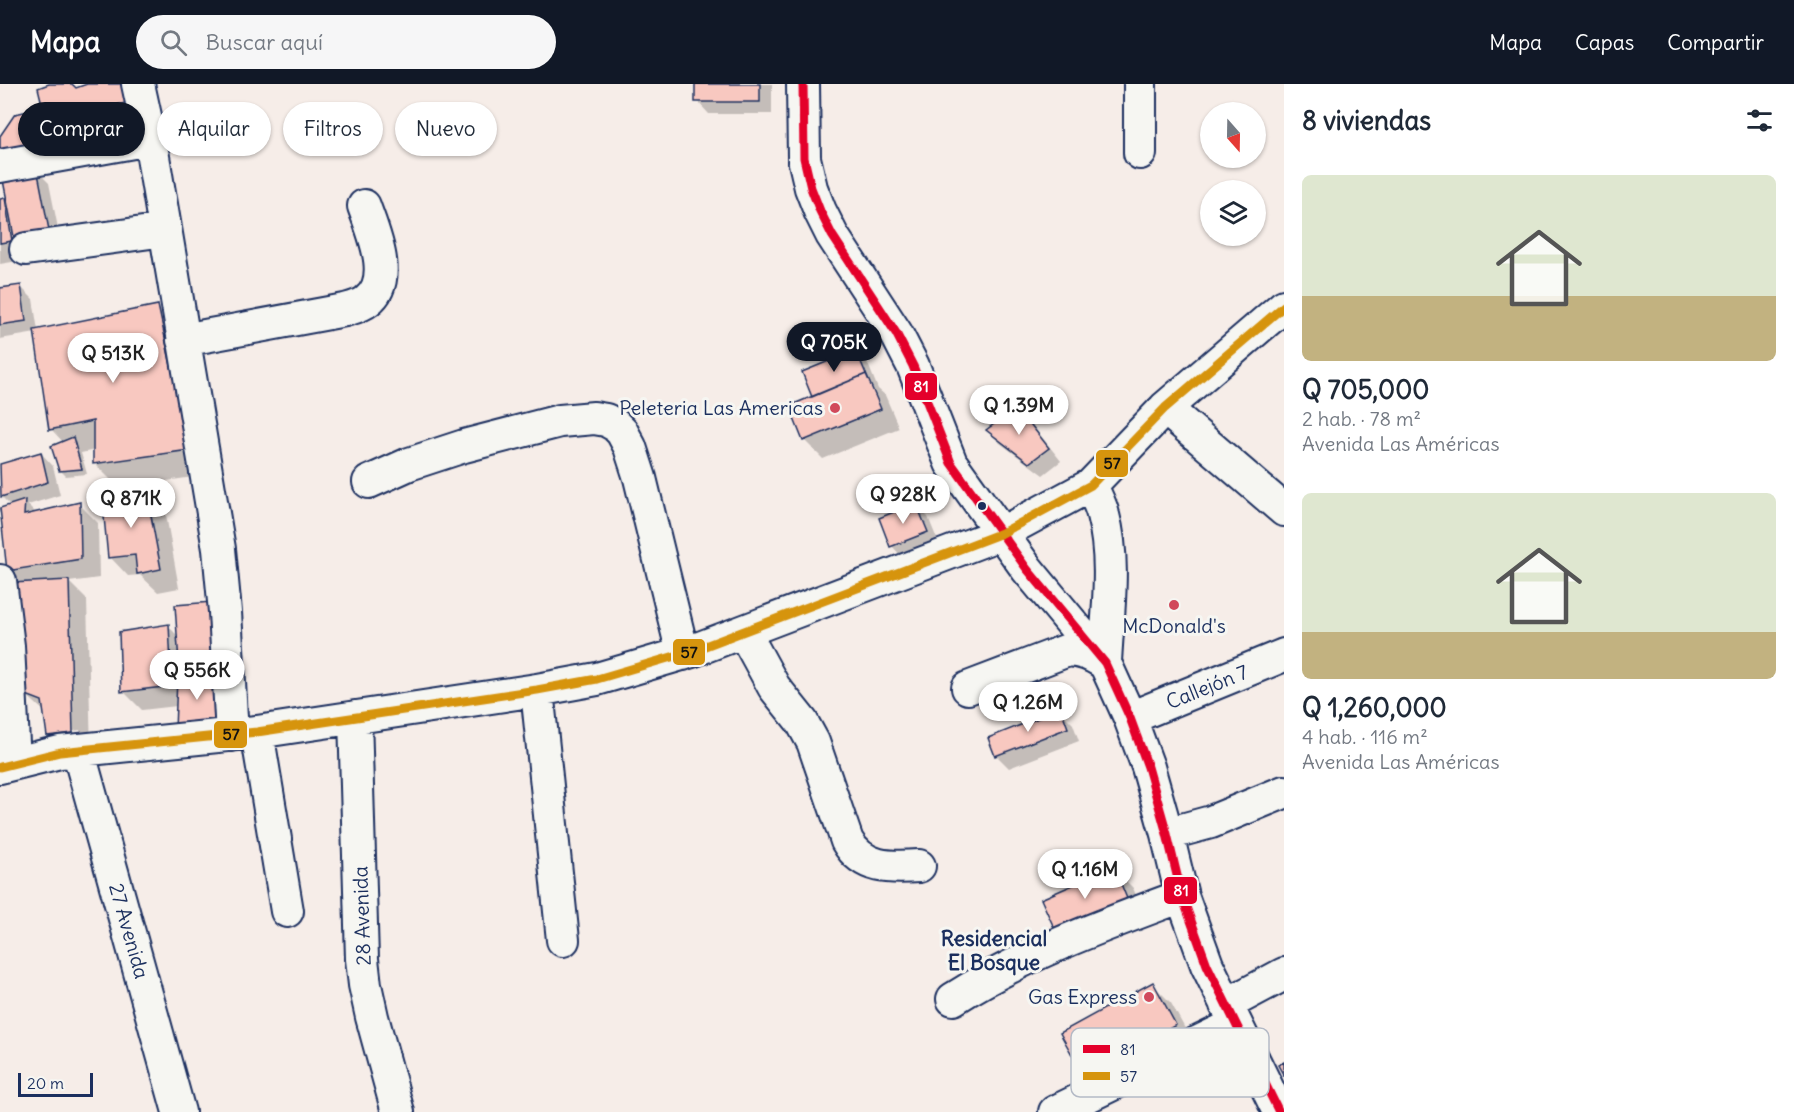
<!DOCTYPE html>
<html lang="es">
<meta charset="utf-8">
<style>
:root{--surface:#fff;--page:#f6f6f7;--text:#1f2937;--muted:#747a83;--accent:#111827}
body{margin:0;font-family:Delius,sans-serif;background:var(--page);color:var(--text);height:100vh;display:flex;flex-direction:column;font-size:22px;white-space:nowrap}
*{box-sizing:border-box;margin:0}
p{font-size:20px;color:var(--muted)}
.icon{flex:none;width:33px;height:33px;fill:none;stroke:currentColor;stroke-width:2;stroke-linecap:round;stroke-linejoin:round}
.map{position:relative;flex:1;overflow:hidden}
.side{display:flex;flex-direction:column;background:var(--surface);width:510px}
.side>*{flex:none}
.top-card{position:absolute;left:18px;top:18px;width:570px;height:54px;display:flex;gap:12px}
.needle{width:39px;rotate:160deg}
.tools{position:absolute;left:1200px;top:18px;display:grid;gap:12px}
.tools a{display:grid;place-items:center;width:66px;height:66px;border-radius:50%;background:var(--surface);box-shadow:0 2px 4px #0004;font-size:30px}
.scale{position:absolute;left:18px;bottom:15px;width:75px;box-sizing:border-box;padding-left:6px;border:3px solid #1b2f5e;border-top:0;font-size:16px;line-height:21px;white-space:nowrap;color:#1b2f5e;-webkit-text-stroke:4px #f6f6f2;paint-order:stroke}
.price{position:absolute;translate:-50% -51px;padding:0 14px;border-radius:21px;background:#fff;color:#222;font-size:20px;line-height:39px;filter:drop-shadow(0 2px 3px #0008)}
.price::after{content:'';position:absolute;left:50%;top:36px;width:18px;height:14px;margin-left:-9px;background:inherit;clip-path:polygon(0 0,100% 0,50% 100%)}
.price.selected{background:var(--accent);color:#fff}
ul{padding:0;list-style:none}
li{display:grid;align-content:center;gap:12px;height:318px;padding:0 18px}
li span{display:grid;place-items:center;height:186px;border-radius:9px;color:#555}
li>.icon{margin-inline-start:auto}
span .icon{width:108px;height:108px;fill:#fffc;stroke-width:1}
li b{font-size:26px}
h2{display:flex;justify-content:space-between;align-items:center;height:72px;padding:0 18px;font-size:26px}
.pill{padding:0 21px;border-radius:27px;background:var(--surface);box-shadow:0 2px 4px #0004;font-size:21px;line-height:54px}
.pill.selected{background:var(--accent);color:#fff}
header{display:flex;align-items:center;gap:36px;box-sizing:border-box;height:84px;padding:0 30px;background:var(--accent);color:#fff}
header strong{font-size:28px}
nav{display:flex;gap:33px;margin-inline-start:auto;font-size:21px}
.search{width:420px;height:54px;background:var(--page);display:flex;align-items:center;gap:15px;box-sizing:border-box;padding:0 21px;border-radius:33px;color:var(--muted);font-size:22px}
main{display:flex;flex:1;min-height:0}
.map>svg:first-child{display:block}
.shadow{fill:#0003;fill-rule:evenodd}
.building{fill:#f8c8c0;stroke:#1b2f5e;stroke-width:1.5}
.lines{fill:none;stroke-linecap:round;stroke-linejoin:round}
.minor-casing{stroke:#1b2f5e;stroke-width:36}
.minor{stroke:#f6f6f2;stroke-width:32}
.bus-1-casing{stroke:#f6f6f2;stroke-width:14}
.bus-2-casing{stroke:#f6f6f2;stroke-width:14}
.bus-1{stroke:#e4002b;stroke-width:9}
.bus-2{stroke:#d6940e;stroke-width:9}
.poi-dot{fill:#d1495b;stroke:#f6f6f2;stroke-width:2}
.bus-dot{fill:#1b2f5e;stroke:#f6f6f2;stroke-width:2}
.labels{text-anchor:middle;stroke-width:6;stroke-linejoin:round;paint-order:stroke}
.poi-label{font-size:20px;fill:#1b2f5e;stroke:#f6f6f2;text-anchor:end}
.street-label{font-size:20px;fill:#1b2f5e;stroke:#f6f6f2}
.neighbourhood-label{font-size:21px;font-weight:bold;fill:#1b2f5e;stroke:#f6f6f2}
.key{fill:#f6f6f2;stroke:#b4bac6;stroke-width:1.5}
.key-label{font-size:16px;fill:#1b2f5e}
.line-badge{stroke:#f6f6f2;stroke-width:2}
.badge-label{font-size:16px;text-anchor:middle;font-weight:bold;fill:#fff}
.pale-badge-label{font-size:16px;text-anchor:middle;font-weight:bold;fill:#111}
</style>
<header>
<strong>Mapa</strong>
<div class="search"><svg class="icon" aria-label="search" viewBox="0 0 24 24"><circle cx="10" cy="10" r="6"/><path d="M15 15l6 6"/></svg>Buscar aquí</div>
<nav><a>Mapa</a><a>Capas</a><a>Compartir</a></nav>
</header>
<main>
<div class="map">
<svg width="1284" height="1028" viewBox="0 0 1284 1028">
<rect width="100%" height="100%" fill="#f6ede8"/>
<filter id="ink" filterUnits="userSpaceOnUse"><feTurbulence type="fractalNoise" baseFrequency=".0167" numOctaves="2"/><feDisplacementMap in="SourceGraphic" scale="12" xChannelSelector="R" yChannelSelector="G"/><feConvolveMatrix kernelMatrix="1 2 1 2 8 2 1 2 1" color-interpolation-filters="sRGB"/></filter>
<g filter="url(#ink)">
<path class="shadow" d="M54,0H71L76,5L92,0H130L144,38L104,45L109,74L35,85L49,99L61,159L30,175L0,180V117L4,116L10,122L0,66V54L45,25ZM42,58V61L24,63ZM56,143L57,146L26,149Z
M697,0H772V30H709L697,17Z
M20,202L33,215L38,247L157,223L182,248L213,390L119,404L95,380V366L81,369L87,390L66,392L60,386L64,359L51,345L36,249L0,255V206Z
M856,268L868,280L878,305L885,311L899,344L823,375L804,356L814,314Z
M1017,325L1029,337L1061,377L1043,391L1000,359L988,347Z
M41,369L53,382L60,411L28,421L37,430L79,420L98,439L99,494L69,498L87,516L91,667L67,670L49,652L45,628L23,608L22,500L8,487L11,422L2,413L0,381ZM80,646L81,649L62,652V649Z
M146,406L165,425L179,504L158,508L140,491L128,492L110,473Z
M916,421L928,433L939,460L904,475L892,462Z
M168,542L178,552L228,589L177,622L142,626L123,607Z
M1060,627L1073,640L1079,657L1009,684L996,671Z
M1114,785L1133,804L1146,835L1076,866Z
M1152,900L1171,919L1194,961L1104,1010L1086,991L1062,949Z"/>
<path class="building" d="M49,0H72L76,4L87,0H123L126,19L86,27L91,56L50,64L41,40L35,62L0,69V52L15,30L43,24L38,4Z
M695,0H760V18H695Z
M37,84L49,146L14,153L2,91Z
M5,114L12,157L0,159V115Z
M21,201L26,237L0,241V204Z
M158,221L189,366L93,380V337L49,346L34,246Z
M856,266L866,290L812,313L802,288Z
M866,290L881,325L803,357L789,322Z
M1017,323L1049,364L1029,379L986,346Z
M73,353L82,385L59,387L51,362Z
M41,368L48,398L1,413L0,380Z
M146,405L161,485L137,490L135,471L108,474L102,412Z
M25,416L24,431L80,418L81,475L7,487L0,424Z
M916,419L928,448L890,463L879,434Z
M69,496L73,649L47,652L42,617L21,609L11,499Z
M212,518L216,577L179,579L175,521Z
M169,540L172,602L121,608L119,548Z
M216,583L220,642L175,647L177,592Z
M1061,625L1068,644L995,672L988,654Z
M1114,783L1128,817L1056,848L1041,815Z
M1153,898L1176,941L1084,992L1060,949Z
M1284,978V992L1278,981Z"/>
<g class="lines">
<g class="minor-casing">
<path id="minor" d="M138,0L150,55L219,465L225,528L232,651
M803,0L804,74L811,104L820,127L832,151L896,249L913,282L951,379L1027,485L1105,579L1130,634L1148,683L1167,750L1182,812L1207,881L1279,1028
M1140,69V0
M0,82L150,55
M26,165L165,146
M183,256L345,226C352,224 361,222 367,217C395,196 373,148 364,122
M1165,324L1284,426
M369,398L409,380L464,362L560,337L594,334L606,336L615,341L622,348L630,363L640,394L683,570
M1091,401C1095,411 1101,421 1103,431C1116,478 1107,532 1105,579
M0,497L8,562L14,679
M744,548L774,603L802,638L813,658L847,757C863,785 890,784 919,782
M968,604L1068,566C1083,567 1092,571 1104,579
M537,606L563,856
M355,633L362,875L365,901L372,933L398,1028
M1130,634L1284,571
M257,648L287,827
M78,666L179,1028
M0,683L60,668L257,648L537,606L597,595L692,567L1002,449L1091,401L1165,324L1284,222
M1167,750L1211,738L1284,708
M953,915C1024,870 1104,841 1182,812
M1226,921L1284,890
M1055,1028L1236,940"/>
</g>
<use href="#minor" class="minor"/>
<g class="bus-1-casing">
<path id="bus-1" d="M803,0L804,74L811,104L820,127L832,151L896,249L913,282L951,379L1027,485L1105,579L1130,634L1148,683L1167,750L1182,812L1207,881L1279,1028"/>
</g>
<g class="bus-2-casing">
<path id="bus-2" d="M0,683L60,668L257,648L537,606L597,595L692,567L1002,449L1091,401L1165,324L1284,222"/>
</g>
<use href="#bus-1" class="bus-1"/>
<use href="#bus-2" class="bus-2"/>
</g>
</g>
<g class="poi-dot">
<circle cx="835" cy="324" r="6"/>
<circle cx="1174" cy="521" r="6"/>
<circle cx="1149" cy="913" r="6"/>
</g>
<circle class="bus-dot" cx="982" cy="422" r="5"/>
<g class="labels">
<g class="poi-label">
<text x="823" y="331">Peleteria Las Americas</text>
<text x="1174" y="549" text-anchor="middle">McDonald's</text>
<text x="1137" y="920">Gas Express</text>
</g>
<g class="street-label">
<text transform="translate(1207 603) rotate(-22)" y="7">Callejón 7</text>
<text transform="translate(362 832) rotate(-92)" y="7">28 Avenida</text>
<text transform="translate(129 847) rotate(74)" y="7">27 Avenida</text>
</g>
<g class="neighbourhood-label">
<text x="994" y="862">Residencial<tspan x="994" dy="24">El Bosque</tspan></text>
</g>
</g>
<rect x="1071" y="944" width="198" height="69" rx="9" class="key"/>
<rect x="1083" y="961" width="27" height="8" fill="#e4002b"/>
<rect x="1083" y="988" width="27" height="8" fill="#d6940e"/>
<g class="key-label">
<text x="1120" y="971">81</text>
<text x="1120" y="998">57</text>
</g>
<g class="line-badge">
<rect x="904" y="288" width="34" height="29" rx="6" fill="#e4002b"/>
<rect x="1095" y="365" width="34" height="29" rx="6" fill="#d6940e"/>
<rect x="672" y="554" width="34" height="28" rx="6" fill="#d6940e"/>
<rect x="213" y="636" width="35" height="29" rx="6" fill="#d6940e"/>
<rect x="1163" y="792" width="35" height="29" rx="6" fill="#e4002b"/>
</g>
<g class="badge-label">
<text x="921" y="308">81</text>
<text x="1181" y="812">81</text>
</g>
<g class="pale-badge-label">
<text x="1112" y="385">57</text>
<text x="689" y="574">57</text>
<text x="231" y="656">57</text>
</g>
</svg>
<div class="tools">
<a><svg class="needle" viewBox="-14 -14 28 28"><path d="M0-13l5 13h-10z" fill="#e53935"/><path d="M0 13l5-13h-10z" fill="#747a83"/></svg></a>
<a><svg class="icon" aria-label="layers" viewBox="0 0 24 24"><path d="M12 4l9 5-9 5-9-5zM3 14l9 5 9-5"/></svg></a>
</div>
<div class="scale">20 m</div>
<b class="price selected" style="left:834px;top:289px">Q 705K</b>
<b class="price" style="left:113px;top:300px">Q 513K</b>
<b class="price" style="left:1019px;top:352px">Q 1.39M</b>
<b class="price" style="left:903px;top:441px">Q 928K</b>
<b class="price" style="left:131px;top:445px">Q 871K</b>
<b class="price" style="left:197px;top:617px">Q 556K</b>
<b class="price" style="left:1028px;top:649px">Q 1.26M</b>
<b class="price" style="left:1085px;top:816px">Q 1.16M</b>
<div class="top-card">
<a class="pill selected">Comprar</a>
<a class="pill">Alquilar</a>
<a class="pill">Filtros</a>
<a class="pill">Nuevo</a>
</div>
</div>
<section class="side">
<h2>8 viviendas<svg class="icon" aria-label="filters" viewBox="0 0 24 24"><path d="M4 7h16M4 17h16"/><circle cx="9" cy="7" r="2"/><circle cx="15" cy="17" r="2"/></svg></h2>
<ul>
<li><span style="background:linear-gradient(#dfe7d0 65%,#c2b280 0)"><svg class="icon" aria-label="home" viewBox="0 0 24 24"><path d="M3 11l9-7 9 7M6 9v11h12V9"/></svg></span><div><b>Q 705,000</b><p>2 hab. · 78 m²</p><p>Avenida Las Américas</p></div></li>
<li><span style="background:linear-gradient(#dfe7d0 75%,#c2b280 0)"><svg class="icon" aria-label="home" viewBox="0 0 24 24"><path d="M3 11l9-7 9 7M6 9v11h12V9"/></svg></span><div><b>Q 1,260,000</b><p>4 hab. · 116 m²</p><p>Avenida Las Américas</p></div></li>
</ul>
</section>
</main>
